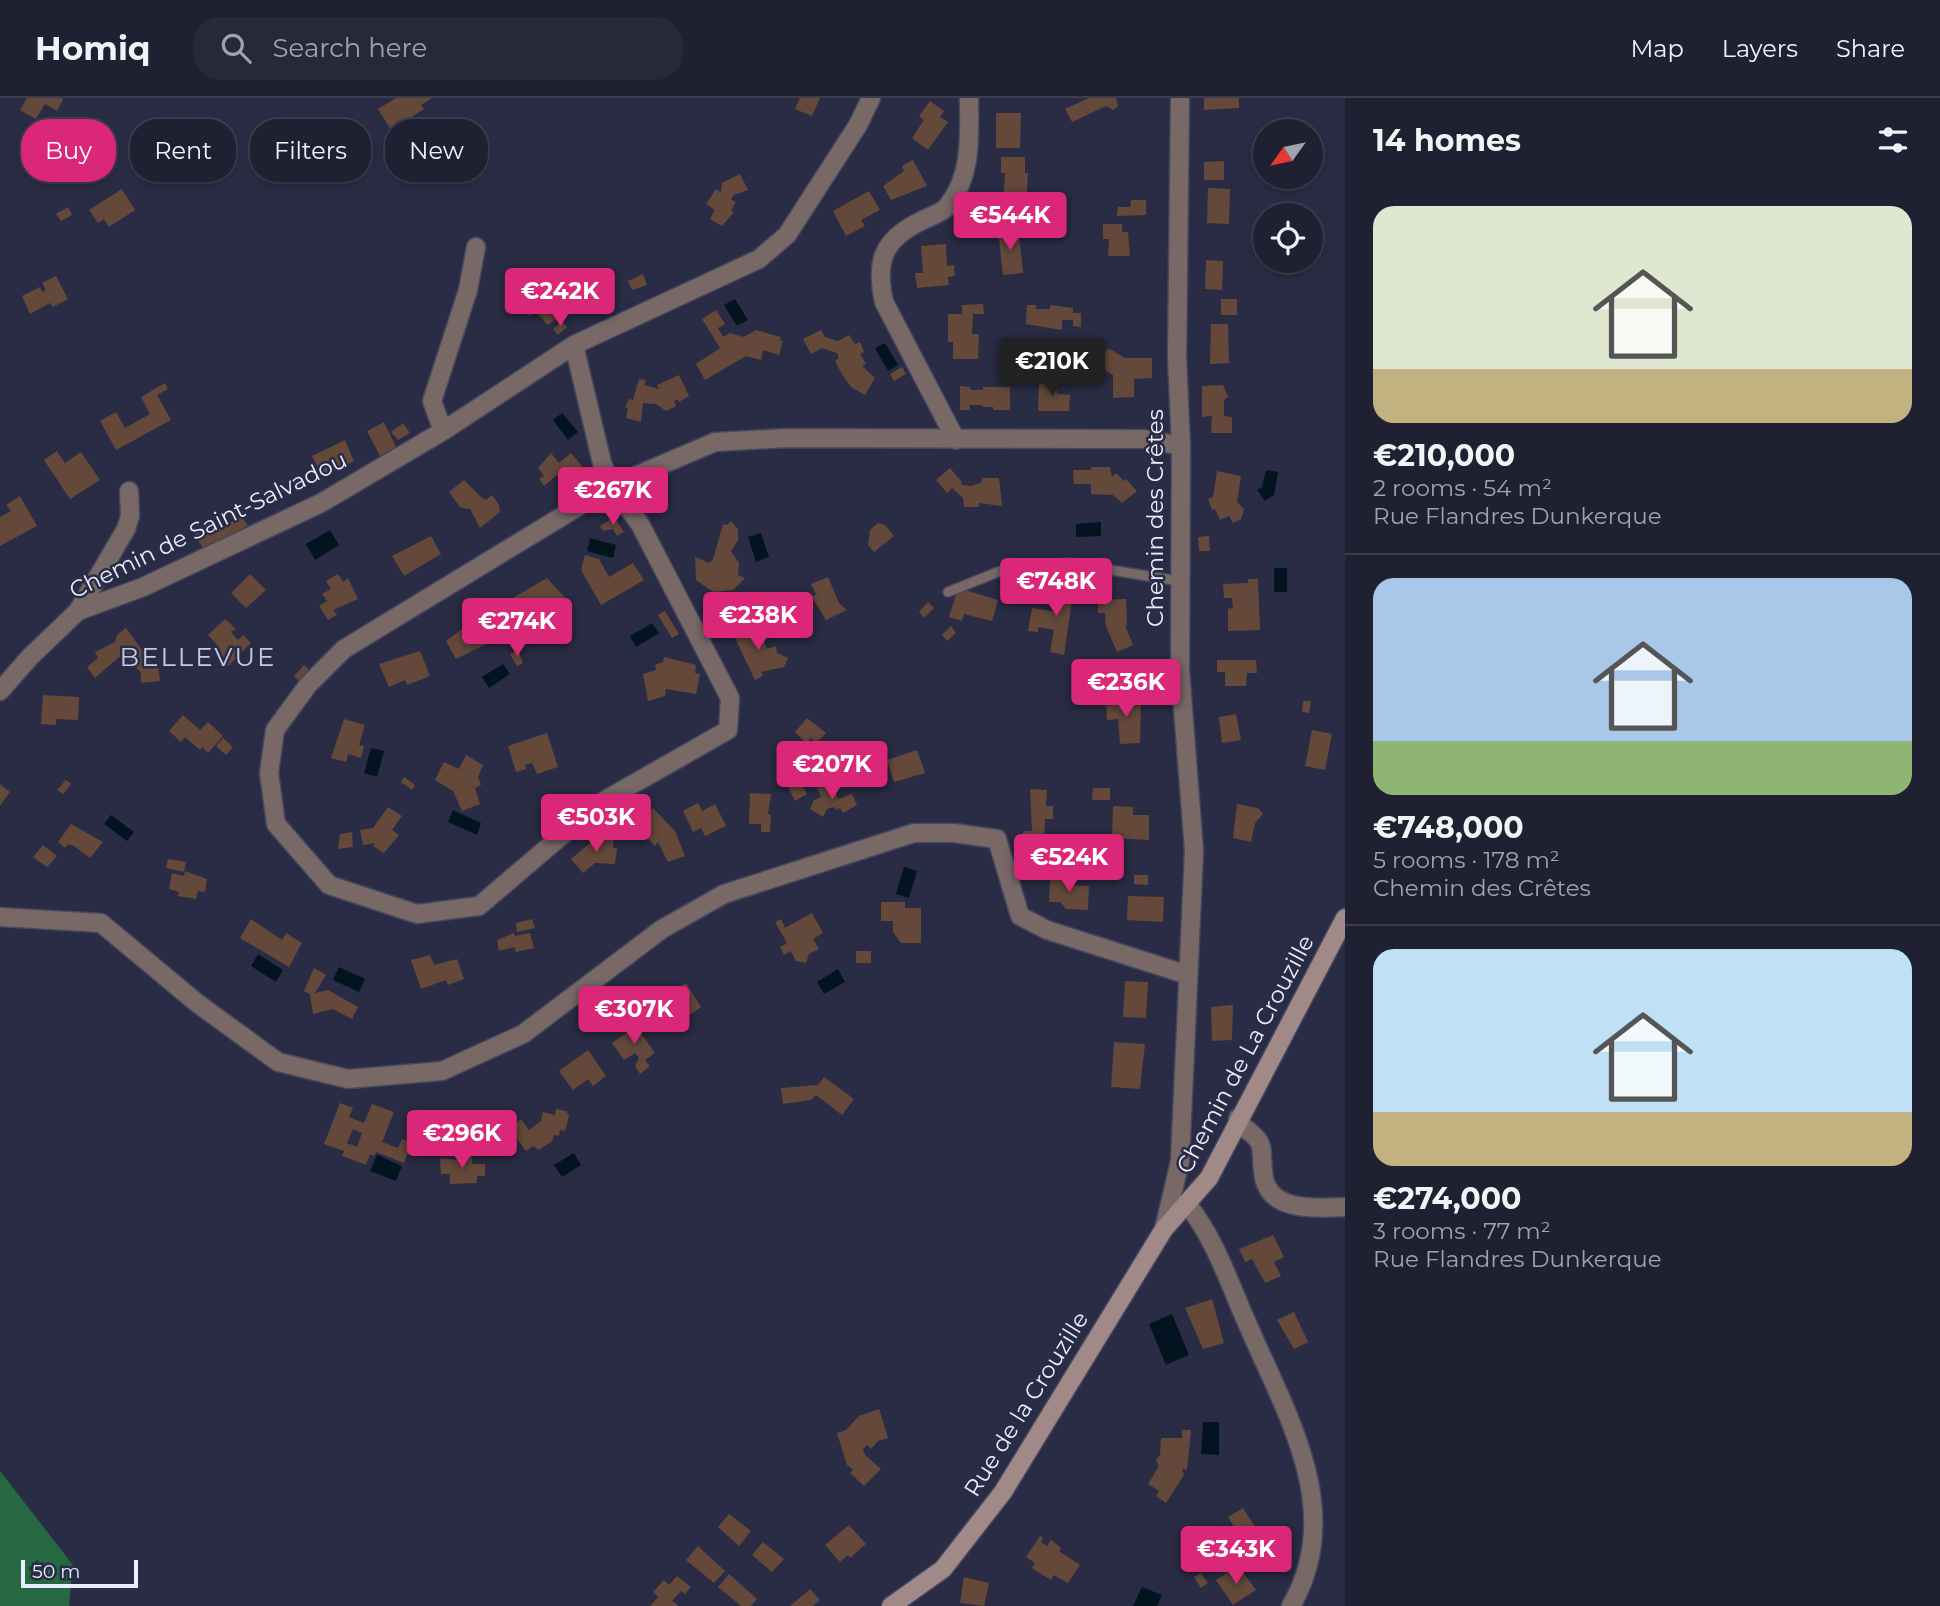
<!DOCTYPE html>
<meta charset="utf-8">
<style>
:root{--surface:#1f2133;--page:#27293b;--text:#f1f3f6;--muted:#a1a3ac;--line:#3c3e4e;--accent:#db2777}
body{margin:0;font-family:Montserrat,sans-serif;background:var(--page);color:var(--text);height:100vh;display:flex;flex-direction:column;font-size:26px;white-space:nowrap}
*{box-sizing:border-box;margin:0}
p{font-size:23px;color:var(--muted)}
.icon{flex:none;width:38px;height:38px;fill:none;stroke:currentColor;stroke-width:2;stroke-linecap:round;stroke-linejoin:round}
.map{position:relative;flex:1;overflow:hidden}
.side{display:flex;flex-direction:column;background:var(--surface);width:595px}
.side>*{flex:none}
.banner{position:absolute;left:21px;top:21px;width:665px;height:63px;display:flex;gap:14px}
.needle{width:46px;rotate:237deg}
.fabs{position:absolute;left:1253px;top:21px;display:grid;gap:14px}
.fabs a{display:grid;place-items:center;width:70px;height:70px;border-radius:50%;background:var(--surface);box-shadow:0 4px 10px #0003,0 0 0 2px var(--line);font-size:35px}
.scale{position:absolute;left:21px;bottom:18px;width:117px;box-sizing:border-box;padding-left:7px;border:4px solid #eaedfd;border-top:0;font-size:19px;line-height:24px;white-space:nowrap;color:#eaedfd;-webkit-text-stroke:5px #292c44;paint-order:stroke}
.price{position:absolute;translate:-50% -60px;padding:0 16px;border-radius:7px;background:var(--accent);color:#fff;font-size:23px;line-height:46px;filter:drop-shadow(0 2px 4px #0008)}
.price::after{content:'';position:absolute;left:50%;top:42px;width:21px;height:16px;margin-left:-10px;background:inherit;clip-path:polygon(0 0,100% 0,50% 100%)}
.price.active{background:#222;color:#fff}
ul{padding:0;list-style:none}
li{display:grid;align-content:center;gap:14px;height:371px;padding:0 28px}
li+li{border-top:2px solid var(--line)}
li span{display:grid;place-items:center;height:217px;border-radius:21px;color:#555}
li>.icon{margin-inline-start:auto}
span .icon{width:126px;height:126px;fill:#fffc;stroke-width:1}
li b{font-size:30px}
h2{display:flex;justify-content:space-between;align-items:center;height:84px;padding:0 28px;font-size:30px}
.pill{padding:0 24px;border-radius:28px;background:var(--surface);box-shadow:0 4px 10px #0003,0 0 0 2px var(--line);font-size:24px;line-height:63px}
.pill.active{background:var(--accent);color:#fff}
header{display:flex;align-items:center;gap:42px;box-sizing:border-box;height:98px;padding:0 35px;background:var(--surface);border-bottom:2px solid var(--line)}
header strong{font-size:33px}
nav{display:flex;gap:38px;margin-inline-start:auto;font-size:24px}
.search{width:490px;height:63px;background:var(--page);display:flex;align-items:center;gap:18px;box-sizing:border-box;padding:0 24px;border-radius:28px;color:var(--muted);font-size:26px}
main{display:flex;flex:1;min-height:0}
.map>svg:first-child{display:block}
.forest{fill:#256842}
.water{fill:#031421}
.building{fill:#64493b;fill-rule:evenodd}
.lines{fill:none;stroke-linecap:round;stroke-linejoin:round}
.lane-casing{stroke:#44475e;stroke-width:12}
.street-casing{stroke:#44475e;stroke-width:21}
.secondary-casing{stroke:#44475e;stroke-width:21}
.lane{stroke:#786967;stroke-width:9}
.street{stroke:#786967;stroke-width:18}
.secondary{stroke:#a18987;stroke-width:18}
.labels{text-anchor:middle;stroke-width:5;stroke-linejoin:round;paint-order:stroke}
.street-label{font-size:23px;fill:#eaedfd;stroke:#292c44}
.quarter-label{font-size:26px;letter-spacing:2px;fill:#c4c9e7;stroke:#292c44}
</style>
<header>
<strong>Homiq</strong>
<div class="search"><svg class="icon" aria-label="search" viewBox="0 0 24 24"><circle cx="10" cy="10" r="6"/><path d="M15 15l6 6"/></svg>Search here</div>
<nav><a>Map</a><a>Layers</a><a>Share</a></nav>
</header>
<main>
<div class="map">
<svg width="1345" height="1508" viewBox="0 0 1345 1508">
<rect width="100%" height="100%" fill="#292c44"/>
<path class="forest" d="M0,1373L73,1467L69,1508H0Z"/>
<path class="water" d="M735,201L748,222L737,228L724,207Z
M885,245L898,267L888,273L875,250Z
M562,315L578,334L568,342L553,322Z
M1266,372L1278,374L1274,397L1265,403L1257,392L1262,389Z
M1101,424V438L1076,439V426Z
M330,432L339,447L315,462L306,446Z
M761,435L769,459L756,464L748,439Z
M590,440L616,447L613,460L587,453Z
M1274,470H1287V494H1274Z
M652,525L659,535L636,549L630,538Z
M503,566L510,576L489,590L482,579Z
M371,650L384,653L377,679L364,675Z
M453,712L481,725L477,737L448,724Z
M111,717L134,734L127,743L104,726Z
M904,769L917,773L909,800L896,796Z
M258,856L283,872L276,884L251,868Z
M339,869L365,881L359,894L333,882Z
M838,871L845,884L824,896L817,884Z
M574,1055L581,1067L562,1079L554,1067Z
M377,1057L402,1068L396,1083L370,1073Z
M1172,1216L1189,1257L1166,1267L1149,1226Z
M1203,1324H1219V1357L1201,1356Z
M1221,1427L1238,1453L1223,1462L1206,1437Z
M1142,1489L1162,1497L1157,1508H1133Z"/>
<path class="building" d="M27,0H61L63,1L57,13L45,6L36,21L20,12Z
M396,0H432L421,7L424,11L391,32L378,11Z
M800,0H820L812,18L795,11Z
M1089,0H1116L1118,8L1113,12L1106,8L1072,24L1065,11Z
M1204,0H1239V10L1204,12Z
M930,3L944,13L940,19L948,24L928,52L912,40L924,22L919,18Z
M996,15H1021L1020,50H996Z
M361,30L368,50L330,68L324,56L357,40L354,34Z
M1001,59H1025V75H1028L1026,105H1003L1005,75H1001Z
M913,62L927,88L891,102L883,88L904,73L902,68Z
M1224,63V82H1204V64Z
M740,76L748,92L734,97L731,101L736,104L731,112L734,114L722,128L710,121L715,112L706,106L716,91L721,94L722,85Z
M1208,90L1230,91L1229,126L1207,125Z
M122,91L135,112L109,129L104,121L98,125L89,112Z
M869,93L880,112L861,122L865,128L846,138L833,113Z
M1131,102H1146V117L1117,118L1118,109H1130Z
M68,109L72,117L61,123L56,116Z
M1103,126H1122V134H1128L1130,158H1108L1109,141H1103Z
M1012,130L1013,138L1019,137L1023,175L1003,177L998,132Z
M946,146L947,168L954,167L955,178L948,179L949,187L917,190L915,175H923L921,148Z
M1206,162L1223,163L1222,192L1205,191Z
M643,176L647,187L632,192L628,183Z
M56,178L68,201L53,209L50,205L30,216L22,198L40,189L42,194L46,192L42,185Z
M572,187L583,198L575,205L578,209L563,222L560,218L548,227L535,213L529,218L523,206L542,191L553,208L568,196L565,193Z
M1221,201H1237V217H1221Z
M983,206L984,216H973L972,236H979L978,261H953V244H948V216H962V207Z
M1027,207H1036V211H1050V207L1073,210V215H1081V229L1073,228V222H1062V232L1026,226Z
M716,212L725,226L718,230L723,239L730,235L744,239L756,232L781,239L780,242L783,243L779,257L763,252L761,262L746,258L705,282L696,266L720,250L702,221Z
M562,224L567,229L558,237L553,231Z
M1211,226H1228L1229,265L1210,266Z
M821,232L825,239L838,243L849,237L855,246L860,244L864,254L860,256L866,266L862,268L875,280L865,297L851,289L843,278L835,263L839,260L837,255L822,250L811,256L803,241Z
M1108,250L1125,260H1152V280L1134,281V299L1113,300V277L1098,268Z
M902,269L906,276L894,283L890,276Z
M679,277L689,298L679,304L678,301L674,303L676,308L666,313L656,306L643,305L641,324L626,320L628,310H625L629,301L633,302L639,281L646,282L644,287L659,291L657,287Z
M1039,283L1057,284V296L1070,297L1069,313H1038Z
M165,285L168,291L157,297L171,322L116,352L100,323L116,314L125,330L150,316L141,299Z
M1223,287L1228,299L1224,302V318L1232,319V335H1211L1212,318L1202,319V288Z
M960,288L970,289L971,292H983V289H1010V312H993V309H983L982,307H970V312H960Z
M384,324L396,349L380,358L367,333Z
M403,325L410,335L398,342L391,334Z
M345,342L354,363L322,379L312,358Z
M57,353L65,365L81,354L100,382L70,401L44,362Z
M551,355L559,365L571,355L582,368L571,377L568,374L560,380L557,377L544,388L539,381L544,378L538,370Z
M1091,369H1110L1112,379L1116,375L1124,383L1126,381L1137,393L1122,405L1113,397L1091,396V386H1074L1073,372H1091Z
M950,370L962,384L961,387L972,388L982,384V380H999L1002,408L979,405V409H964L963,400L952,390L947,395L936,382Z
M1217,373L1241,378L1237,404L1244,411L1241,421L1233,425L1229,418L1220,422L1215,411L1212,412L1208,401L1213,399Z
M464,382L482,400L486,402L492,397L499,407L500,414L480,430L470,411L461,410L449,394Z
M20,398L37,428L0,448V419L11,413L6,407Z
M216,418L223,429L241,418L248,427L206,454L194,437Z
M614,419L624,434L617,438L613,431L603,433L600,428Z
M731,423L738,431V442L731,453L739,465L738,477L745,480L733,492L713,494L696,482L695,459L709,465L713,461L723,426L727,427Z
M878,425L885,427L894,438L874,454L868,447L870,432Z
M431,438L441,456L404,478L392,458Z
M1209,438L1210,453H1199L1198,439Z
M585,457L599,461L609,479L633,465L644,482L601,507L581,472Z
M250,476L266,492L246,510L231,495Z
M338,476L343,484L348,480L358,501L333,512L337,517L328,522L319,508L327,503L322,496L331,491L326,483Z
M828,479L839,505L847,512L826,522L812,499L816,496L811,486Z
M547,480L568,503L544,518L539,514L525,526L516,517L519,508L513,500Z
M1248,481H1258L1260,532L1228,533V510L1233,511L1232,500H1224L1223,486L1248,485Z
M1059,482H1075L1064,557L1050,554L1054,532L1038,529V534L1028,533L1032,510L1058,514Z
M958,490L998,502L992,523L964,516L962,523L949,519Z
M1126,501L1127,527H1125L1133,547L1117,554L1106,528L1105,515H1098V502Z
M928,504L934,510L924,520L919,514Z
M665,513L679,536L672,540L658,517Z
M225,521L236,531L231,534L238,542L243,537L251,545L228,568L213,553L218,548L208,537Z
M487,521L498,540L456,561L446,543L473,523L476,528Z
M762,525L765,534L761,535L767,551L776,548L777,555L788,560L784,569L761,574L763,578L755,582L733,536Z
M951,528L956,535L947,543L942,537Z
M126,530L152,566H158L160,583L141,585V575L129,561L119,559L95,580L87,569L98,560L95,554L115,544L117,537Z
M518,552L523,565L517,568L510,556Z
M420,553L430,578L407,587L405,582L389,589L379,566Z
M664,559L696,567L695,575L700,576L696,596L666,591L665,598L648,603L643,576L656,572L655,567L663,564Z
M1217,562H1256L1257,575H1247L1246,588H1225V574H1217Z
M304,567L309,572L299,583L294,578Z
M43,597L79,599L78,622L56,621V627L41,626Z
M1141,600L1140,645L1120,646L1118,621L1107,622L1106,603Z
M1303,603H1311L1309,615L1302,614Z
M1236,616L1241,642L1222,645L1219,619Z
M183,617L200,632L208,624L223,638L208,655L202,649L200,652L185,639L181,644L169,633Z
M807,620L826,635L816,645L811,640L806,645L795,634Z
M344,621L365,627L359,647L364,648L361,660L348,656L346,664L331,660Z
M1312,632L1332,636L1325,672L1305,668Z
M547,635L558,669L537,676L532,665L525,667L526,671L516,674L508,648Z
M223,640L233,649L226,657L216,648Z
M917,652L925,675L894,684L887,662Z
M466,657L483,667L478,679L481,687L475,690L480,706L462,713L453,693L435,682L444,664L459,671Z
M404,679L415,687L412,692L401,684Z
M66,682L71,686L63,696L57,692Z
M800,683L807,696L795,703L788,689Z
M832,685L838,701L852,696L857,707L843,715L840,710L836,712L834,709L827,711L823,719L810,711L814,702L821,699L817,690Z
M0,686L10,694L0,708Z
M1093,690H1110V702H1092Z
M1030,691L1047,692L1046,708H1053V721H1045L1044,749L1022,748L1023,733H1032Z
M750,695L771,696L768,716L771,717L770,734H761V726H749Z
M698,705L702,713L715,706L726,728L705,738L701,730L693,734L683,713Z
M1237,706L1258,710L1263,716L1255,725L1251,744L1233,740Z
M1113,708L1133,709V717H1149V742L1112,740Z
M388,709L402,718L392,732L399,737L384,755L373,748L375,745L363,747L360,732L373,730Z
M653,710L675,733L685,758L668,764L658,744L655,748L647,740L649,737L638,726Z
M71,726L103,744L90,760L74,748L68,746L65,750L58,744Z
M352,734L353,749L338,751L340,736Z
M597,739L614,740L613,750H617L615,766L595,765L583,775L571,761Z
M43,747L57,758L47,769L33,759Z
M168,761L186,764L184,774L166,770Z
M1055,762L1064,763L1063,772L1054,771Z
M185,773L207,781L205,794L198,793L196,801L178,798L179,794L169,791L172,775L184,778Z
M1134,777H1148V787L1134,786Z
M1050,779L1067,780V787L1089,788L1088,812L1066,811L1060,804H1049Z
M1128,798L1164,799L1163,824L1127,822Z
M881,804H905V810H921V845H901L893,834V823H881Z
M812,815L823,835L813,841L819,851L809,856L806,865L796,863L791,853L784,857L780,849L787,845L775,824L781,821L785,830Z
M251,821L282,842L286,835L302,845L289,869L240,840Z
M532,821L535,830L517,834L516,825Z
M514,835L515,838L530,835L534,850L516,854L514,849L499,853L497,842Z
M856,853H871V865H856Z
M430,857L434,867L457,861L464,881L448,887L446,882L421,891L411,862Z
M314,870L326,877L315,895L328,892L358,909L352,921L333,911L313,916L310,896L304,893Z
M1125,883L1148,884L1146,920L1123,919Z
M686,885L701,909L672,929L655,905Z
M1233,907L1232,942L1212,943L1211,909Z
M631,921L655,955L645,962L650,968L640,976L635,968L639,960L635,955L624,962L612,945L629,933L624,926Z
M1114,944L1145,946L1140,991L1111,989Z
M588,952L606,978L593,988L588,981L573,992L559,973Z
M824,979L854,1001L842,1017L816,997L811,1002L783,1006L781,990L818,987Z
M340,1005L353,1010L349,1019L364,1025L372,1006L394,1014L382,1044L398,1050L402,1041L412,1045L404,1065L376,1054L374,1058L370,1056L366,1067L342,1058L344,1053L324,1046ZM353,1031L362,1035L357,1049L347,1045Z
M556,1011L566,1013L569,1018L565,1033L560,1032L559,1038L554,1037L552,1043L539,1052L533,1048L526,1053L509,1030L521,1021L529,1032L541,1023L543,1014L555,1017Z
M460,1056H472V1066H485V1078H477V1085L450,1086V1076H441L440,1060L460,1062Z
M1273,1137L1284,1159L1274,1164L1281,1178L1265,1185L1252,1161L1245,1164L1239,1151Z
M1212,1201L1224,1245L1203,1251L1185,1210Z
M1294,1214L1308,1244L1294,1251L1277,1222Z
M879,1311L888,1340L878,1343L871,1351L867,1347L863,1351L865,1357L881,1371L864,1388L850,1375L853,1372L847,1367L837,1335L846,1332L859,1318Z
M1182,1332H1191L1187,1372L1182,1371L1184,1377L1166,1405L1156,1398L1159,1393L1148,1386L1159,1368L1156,1362L1160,1357L1161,1340H1182Z
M1243,1410L1259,1435L1244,1445L1228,1419Z
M729,1416L751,1433L739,1448L718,1429Z
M849,1427L866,1446L850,1460L848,1457L840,1464L825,1447Z
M1040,1438L1043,1440L1041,1444L1047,1448L1051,1442L1061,1450L1059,1453L1080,1467L1068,1485L1054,1477L1051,1482L1032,1470L1035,1465L1026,1459Z
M763,1444L784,1461L772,1474L752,1457Z
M698,1448L725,1473L714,1485L686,1462Z
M1234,1470L1238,1476L1242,1473L1256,1492L1233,1507L1216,1482Z
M1201,1475L1208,1485L1201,1490L1194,1479Z
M729,1476L757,1501L751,1508H741L718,1489Z
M677,1478L691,1489L685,1496L681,1493L672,1503L679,1508H650L658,1499L653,1494L664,1482L669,1487Z
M964,1479L989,1485L984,1508L960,1505Z
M810,1491L820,1502L813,1508H790Z"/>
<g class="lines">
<g class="lane-casing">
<path id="lane" d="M948,494L1003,472L1067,465L1179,483"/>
</g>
<g class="street-casing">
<path id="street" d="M574,247L602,365L612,388L640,426L730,600L728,632L600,705L479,808L417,816L329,787L276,726L269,675L275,632L308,587L344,551L612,388L715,344L787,340L1144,341L1181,348
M443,333L432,303L468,192L476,149
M956,342L884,204C875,162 883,141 923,122C931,118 941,115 947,109C973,76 969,39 969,0
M78,513L126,431L130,418L129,393
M0,593L30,559L78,513L143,489L321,405L443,333L574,247L759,161L787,137L858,27L871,0
M0,819L101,825L197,905L278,964L348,981L442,973L523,936L662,831L724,796L914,735H954L997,741L1020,818L1047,832L1188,877
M1238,1020V1025C1271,1048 1258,1047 1264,1080C1271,1115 1320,1110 1345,1109
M1187,1106C1217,1143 1231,1191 1251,1234C1289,1321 1345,1415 1291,1508
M1164,1131L1180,1063L1194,753L1180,572L1181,348L1177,260L1180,0"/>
</g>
<g class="secondary-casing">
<path id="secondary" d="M891,1508L943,1471L1003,1394L1164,1131L1209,1080L1345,820"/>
</g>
<use href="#lane" class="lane"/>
<use href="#street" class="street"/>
<use href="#secondary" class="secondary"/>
</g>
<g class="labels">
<g class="street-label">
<text transform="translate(1155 420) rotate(-90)" y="8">Chemin des Crêtes</text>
<text transform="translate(208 427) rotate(-26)" y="8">Chemin de Saint-Salvadou</text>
<text transform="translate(1245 956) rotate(-62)" y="8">Chemin de La Crouzille</text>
<text transform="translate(1026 1306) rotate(-58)" y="8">Rue de la Crouzille</text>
</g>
<g class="quarter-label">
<text x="198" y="568">BELLEVUE</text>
</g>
</g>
</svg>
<div class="fabs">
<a><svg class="needle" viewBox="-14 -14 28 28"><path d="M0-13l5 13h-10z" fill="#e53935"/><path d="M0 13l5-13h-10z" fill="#a1a3ac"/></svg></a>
<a><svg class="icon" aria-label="locate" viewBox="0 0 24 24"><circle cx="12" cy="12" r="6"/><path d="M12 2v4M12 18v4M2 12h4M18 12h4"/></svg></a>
</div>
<div class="scale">50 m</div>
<b class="price" style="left:1010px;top:154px">€544K</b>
<b class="price" style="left:560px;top:230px">€242K</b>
<b class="price active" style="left:1052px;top:300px">€210K</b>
<b class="price" style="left:613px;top:429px">€267K</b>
<b class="price" style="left:1056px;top:520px">€748K</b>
<b class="price" style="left:758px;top:554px">€238K</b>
<b class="price" style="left:517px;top:560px">€274K</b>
<b class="price" style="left:1126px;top:621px">€236K</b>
<b class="price" style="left:832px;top:703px">€207K</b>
<b class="price" style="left:596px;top:756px">€503K</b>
<b class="price" style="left:1069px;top:796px">€524K</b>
<b class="price" style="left:634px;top:948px">€307K</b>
<b class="price" style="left:462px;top:1072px">€296K</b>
<b class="price" style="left:1236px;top:1488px">€343K</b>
<div class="banner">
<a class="pill active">Buy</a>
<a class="pill">Rent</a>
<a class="pill">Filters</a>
<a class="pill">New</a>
</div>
</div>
<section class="side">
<h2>14 homes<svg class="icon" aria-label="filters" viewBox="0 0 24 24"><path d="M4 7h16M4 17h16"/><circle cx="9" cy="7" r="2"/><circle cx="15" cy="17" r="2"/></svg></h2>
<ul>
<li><span style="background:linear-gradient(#dfe7d0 75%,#c2b280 0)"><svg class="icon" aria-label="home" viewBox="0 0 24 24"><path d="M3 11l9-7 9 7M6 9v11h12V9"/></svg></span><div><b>€210,000</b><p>2 rooms · 54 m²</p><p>Rue Flandres Dunkerque</p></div></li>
<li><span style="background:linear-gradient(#a9c7e8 75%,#8fb573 0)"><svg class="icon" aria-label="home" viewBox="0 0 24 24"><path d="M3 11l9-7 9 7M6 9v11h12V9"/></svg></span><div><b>€748,000</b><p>5 rooms · 178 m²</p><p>Chemin des Crêtes</p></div></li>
<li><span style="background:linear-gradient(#bfe0f5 75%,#c2b280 0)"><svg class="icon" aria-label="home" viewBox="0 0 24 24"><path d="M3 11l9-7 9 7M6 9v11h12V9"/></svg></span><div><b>€274,000</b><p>3 rooms · 77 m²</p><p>Rue Flandres Dunkerque</p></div></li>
</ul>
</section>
</main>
